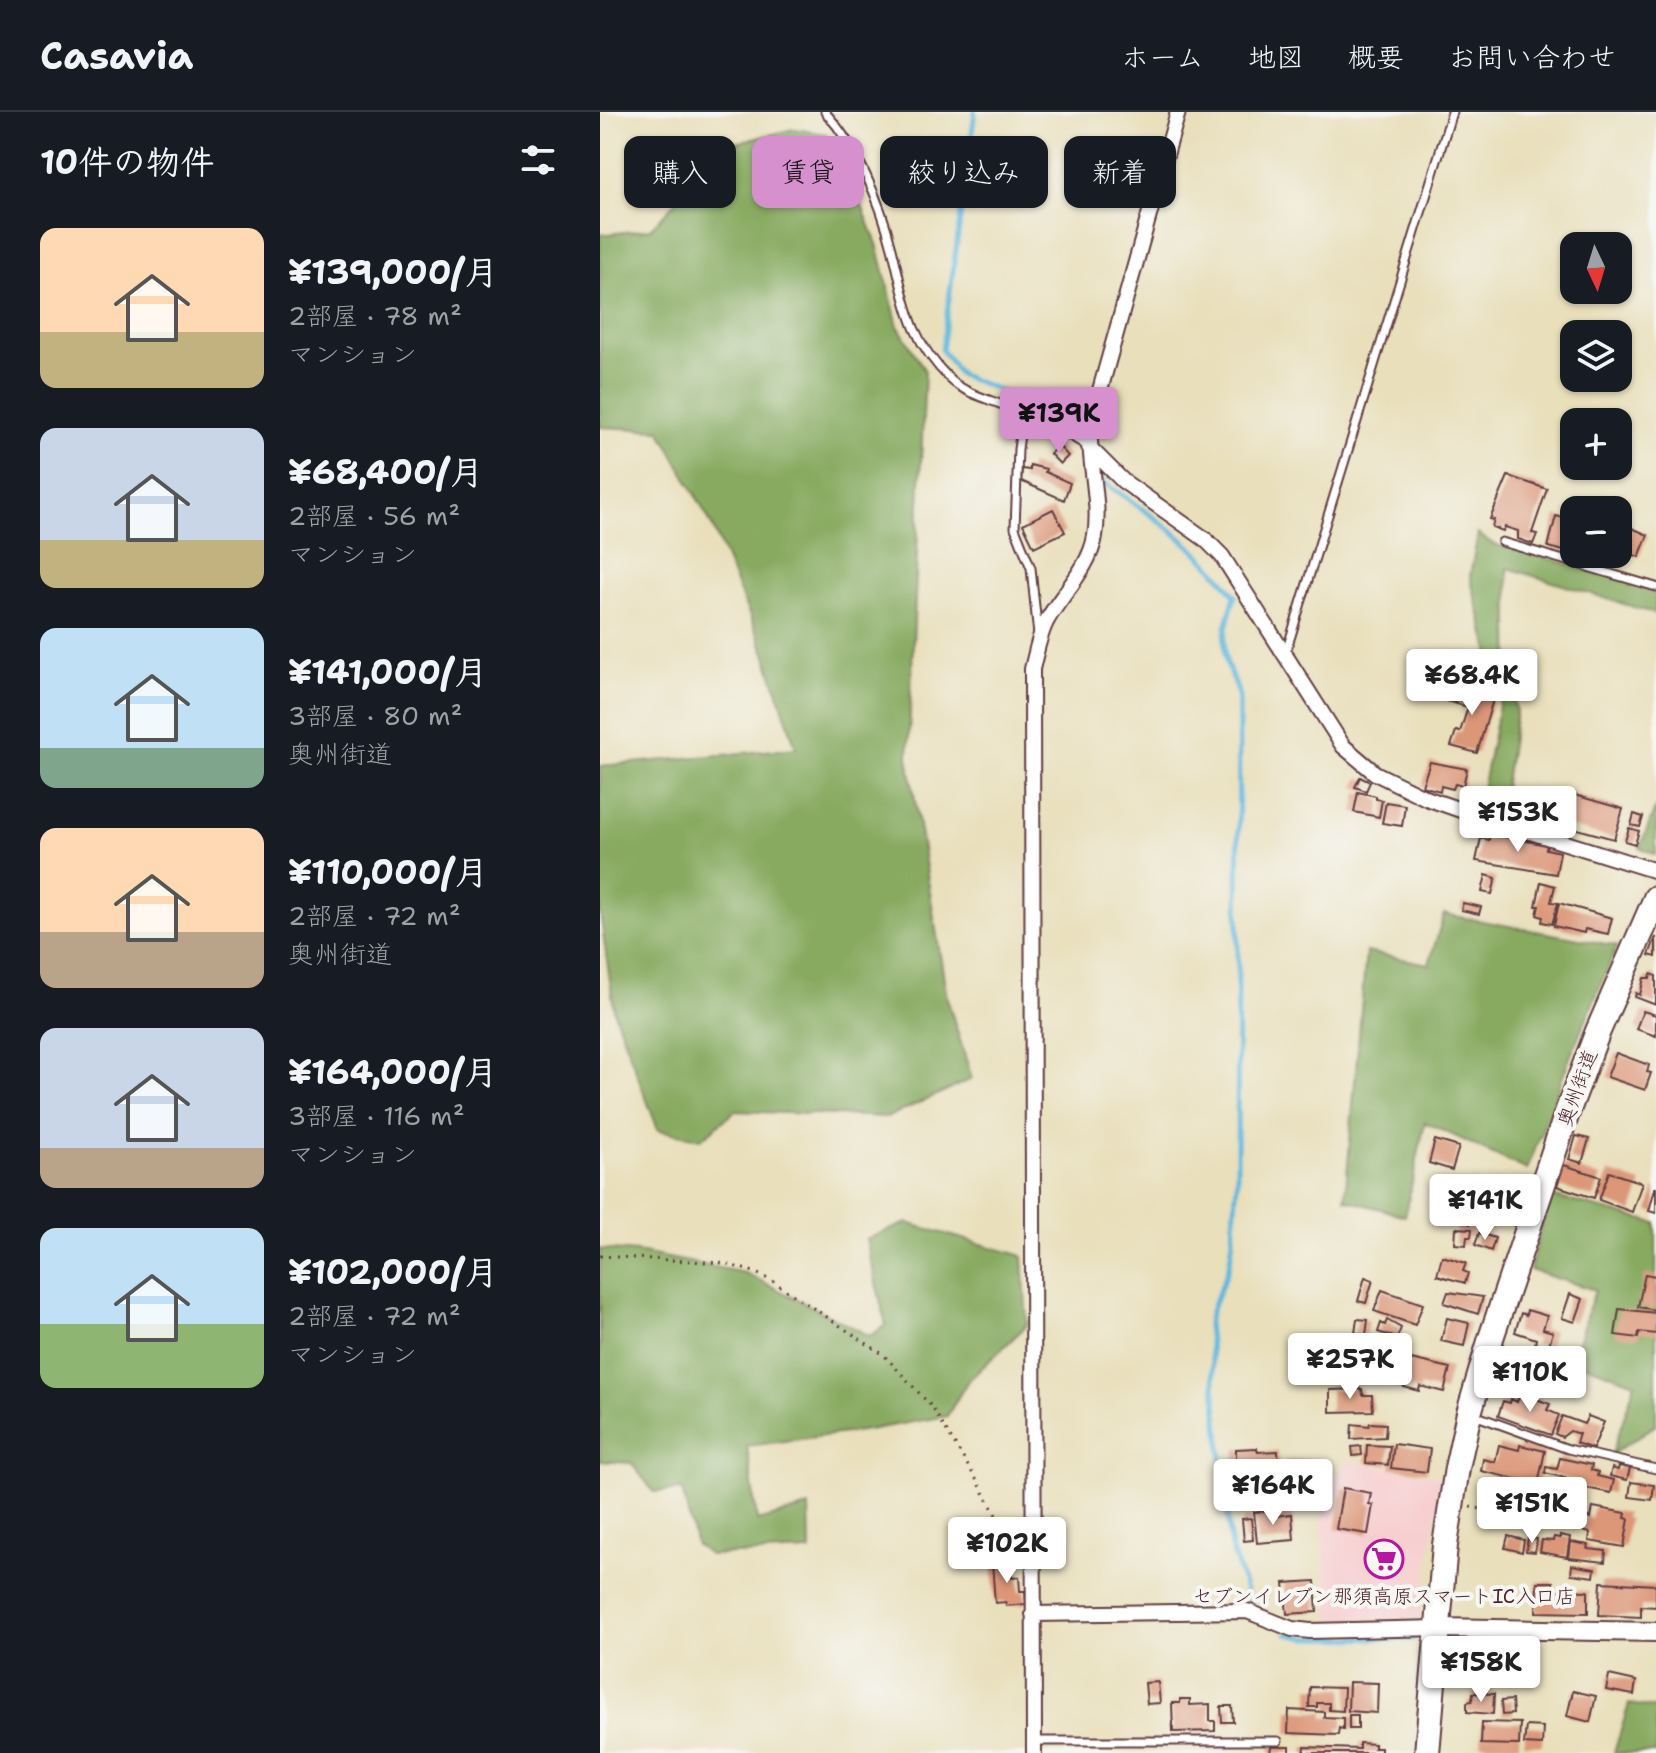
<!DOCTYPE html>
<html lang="ja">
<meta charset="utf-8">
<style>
:root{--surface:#171b24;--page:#242831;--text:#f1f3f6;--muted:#9ea1a6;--line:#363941;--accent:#d690ce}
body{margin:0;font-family:"Shantell Sans","Klee One",sans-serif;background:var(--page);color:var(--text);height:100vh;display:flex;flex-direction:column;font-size:30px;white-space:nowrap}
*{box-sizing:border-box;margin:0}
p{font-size:26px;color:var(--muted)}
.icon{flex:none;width:44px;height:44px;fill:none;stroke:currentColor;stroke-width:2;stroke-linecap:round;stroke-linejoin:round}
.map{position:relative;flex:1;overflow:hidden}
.details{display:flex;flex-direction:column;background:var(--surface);width:600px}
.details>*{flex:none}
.hud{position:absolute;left:24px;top:24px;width:760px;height:72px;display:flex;gap:16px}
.needle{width:52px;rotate:176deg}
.controls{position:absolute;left:960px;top:120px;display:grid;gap:16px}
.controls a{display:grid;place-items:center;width:72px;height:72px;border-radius:16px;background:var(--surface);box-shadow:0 2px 6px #0004;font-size:40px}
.price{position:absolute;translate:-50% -68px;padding:0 18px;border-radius:8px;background:#fff;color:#222;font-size:26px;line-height:52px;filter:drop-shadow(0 2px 4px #0008)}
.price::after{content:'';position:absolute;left:50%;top:48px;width:24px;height:18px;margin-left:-12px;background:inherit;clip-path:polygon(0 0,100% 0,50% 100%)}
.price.current{background:var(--accent);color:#111}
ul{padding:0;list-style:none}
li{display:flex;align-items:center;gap:24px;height:200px;padding:0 40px}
li span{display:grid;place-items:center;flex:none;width:224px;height:160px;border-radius:16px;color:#555}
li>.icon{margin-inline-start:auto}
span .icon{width:96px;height:96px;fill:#fffc;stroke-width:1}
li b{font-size:34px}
h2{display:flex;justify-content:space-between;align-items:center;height:96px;padding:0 40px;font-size:34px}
.chip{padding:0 28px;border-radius:16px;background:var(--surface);box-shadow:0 2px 6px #0004;font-size:28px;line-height:72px}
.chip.current{background:var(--accent);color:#111}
header{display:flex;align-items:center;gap:48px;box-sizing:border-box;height:112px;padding:0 40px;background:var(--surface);border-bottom:2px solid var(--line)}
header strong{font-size:38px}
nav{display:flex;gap:44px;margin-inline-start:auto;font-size:28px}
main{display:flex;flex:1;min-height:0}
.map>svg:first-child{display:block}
.built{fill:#f7cfd0}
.forest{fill:#87aa60;stroke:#686446;stroke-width:2}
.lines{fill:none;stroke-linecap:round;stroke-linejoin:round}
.stream{stroke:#60b8dd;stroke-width:5}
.building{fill:#dc9678}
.lane-casing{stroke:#623c41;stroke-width:11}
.street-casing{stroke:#623c41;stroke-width:18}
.secondary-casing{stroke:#623c41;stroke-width:22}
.highway-casing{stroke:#623c41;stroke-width:28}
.path{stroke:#623c41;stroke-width:3;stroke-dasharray:2 6;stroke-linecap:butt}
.lane{stroke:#fff;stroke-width:7}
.street{stroke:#fff;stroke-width:14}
.secondary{stroke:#fff;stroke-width:18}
.highway{stroke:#fff;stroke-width:24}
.labels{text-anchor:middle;stroke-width:8;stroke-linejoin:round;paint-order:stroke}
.street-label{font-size:20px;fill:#4a1f2b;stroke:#f6f6f2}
.poi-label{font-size:20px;fill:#4a1f2b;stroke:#f6f6f2}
</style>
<header>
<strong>Casavia</strong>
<nav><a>ホーム</a><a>地図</a><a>概要</a><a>お問い合わせ</a></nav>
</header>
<main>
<section class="details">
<h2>10件の物件<svg class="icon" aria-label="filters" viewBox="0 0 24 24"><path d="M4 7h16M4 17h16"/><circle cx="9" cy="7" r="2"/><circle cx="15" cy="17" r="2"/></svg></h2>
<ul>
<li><span style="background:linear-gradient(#ffd9b3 65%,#c2b280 0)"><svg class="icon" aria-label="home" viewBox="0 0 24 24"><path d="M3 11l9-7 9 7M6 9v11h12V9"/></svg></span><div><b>¥139,000/月</b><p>2部屋 · 78 m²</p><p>マンション</p></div></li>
<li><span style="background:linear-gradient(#c9d6e8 70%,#c2b280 0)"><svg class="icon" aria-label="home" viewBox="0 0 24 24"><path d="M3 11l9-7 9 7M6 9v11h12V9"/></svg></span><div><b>¥68,400/月</b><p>2部屋 · 56 m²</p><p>マンション</p></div></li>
<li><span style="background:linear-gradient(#bfe0f5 75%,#7fa58c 0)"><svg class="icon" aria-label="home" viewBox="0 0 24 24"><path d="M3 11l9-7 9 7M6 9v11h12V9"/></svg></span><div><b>¥141,000/月</b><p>3部屋 · 80 m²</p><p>奥州街道</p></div></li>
<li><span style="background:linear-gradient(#ffd9b3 65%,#b9a48a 0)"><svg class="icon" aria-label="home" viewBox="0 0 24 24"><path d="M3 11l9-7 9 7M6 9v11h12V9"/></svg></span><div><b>¥110,000/月</b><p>2部屋 · 72 m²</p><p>奥州街道</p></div></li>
<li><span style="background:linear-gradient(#c9d6e8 75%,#b9a48a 0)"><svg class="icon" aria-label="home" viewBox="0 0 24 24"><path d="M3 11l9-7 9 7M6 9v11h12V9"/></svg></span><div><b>¥164,000/月</b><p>3部屋 · 116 m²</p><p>マンション</p></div></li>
<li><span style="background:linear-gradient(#bfe0f5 60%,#8fb573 0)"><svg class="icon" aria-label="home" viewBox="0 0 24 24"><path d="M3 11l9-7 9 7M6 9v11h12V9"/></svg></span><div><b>¥102,000/月</b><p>2部屋 · 72 m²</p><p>マンション</p></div></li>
</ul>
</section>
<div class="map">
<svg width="1056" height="1641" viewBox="0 0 1056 1641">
<rect width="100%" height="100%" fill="#f6f6f2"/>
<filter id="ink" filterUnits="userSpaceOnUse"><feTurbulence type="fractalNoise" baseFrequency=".0125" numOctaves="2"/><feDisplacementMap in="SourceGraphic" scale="16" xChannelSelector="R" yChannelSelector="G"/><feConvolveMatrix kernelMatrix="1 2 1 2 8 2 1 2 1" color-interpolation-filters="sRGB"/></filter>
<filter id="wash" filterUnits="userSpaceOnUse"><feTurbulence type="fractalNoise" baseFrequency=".006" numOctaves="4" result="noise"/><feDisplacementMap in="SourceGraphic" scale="32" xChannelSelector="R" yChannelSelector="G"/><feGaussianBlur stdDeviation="1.8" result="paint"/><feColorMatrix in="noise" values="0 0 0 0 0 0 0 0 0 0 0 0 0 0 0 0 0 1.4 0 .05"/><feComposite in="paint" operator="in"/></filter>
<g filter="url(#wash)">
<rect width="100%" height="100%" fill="#e9dfbb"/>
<path class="built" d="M745,1349L842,1365L820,1507H729L718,1362L743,1361Z"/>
<path class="forest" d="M194,17L226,22L255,76L277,132L298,214L325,259L308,645L347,886L372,967L288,1005L135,999L101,1027L58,1018L15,903L0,801V654L196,636L164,538L111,411L60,318L0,315V123L50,117L131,32Z
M878,422L893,432L1056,475V502L908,456L910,567L916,600L900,702L878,697L900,589L895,561L870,464Z
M1056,694V743L1040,736Z
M844,802L1017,834L972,940L927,1058L825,1010L805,1104L745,1087L766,840L829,852Z
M948,1083L1056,1111V1313L1012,1342L1035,1271L972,1248L995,1178L930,1158Z
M307,1111L423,1144L427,1213L367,1270L347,1304L261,1319L147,1334L157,1409L209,1395L210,1439L109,1443L96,1433L82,1378L54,1380L31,1351L0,1349V1137L37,1140L145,1161L270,1224L286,1213L266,1127Z
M1029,1592L1056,1596V1641H1014Z"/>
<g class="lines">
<path class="stream" d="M375,0L342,238L360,263L450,298L456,308
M503,370C552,403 601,435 635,484C628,508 620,527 627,552C631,565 638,573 639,587L637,1071C634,1097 635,1127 629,1153C624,1174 611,1191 608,1212L631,1436L650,1489
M687,1522L706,1526L813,1527"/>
</g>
<g id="blocks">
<path class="building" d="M458,333L468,344L460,352L450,342Z
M430,353L446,357L445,360L470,371L464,388L421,369L422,357L430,358Z
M908,364L947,377L932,421L937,422L933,432L918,427V419L905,415L903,419L892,415L894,408L890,407Z
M453,397L465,420L434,435L423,412Z
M956,404L974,409L972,441L948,435Z
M1025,413L1048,423L1039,445L1024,439L1029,427L1020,424Z
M984,442H1018L1017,446L1010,443L1006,455L983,448Z
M856,575L872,580L874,575L895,581L877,641L851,634L856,619L860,620L868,595L847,589L848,583L853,585Z
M830,650L867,657L863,674L855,672L853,677L841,674L840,679L822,674Z
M760,665L770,670L766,679L755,675Z
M917,678L939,684L934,702L912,696Z
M758,680L776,684V687L782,688L779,705L754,700Z
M964,680L1023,697L1014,727L955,711Z
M786,690L805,693L802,714L782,711Z
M1034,702L1043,705L1040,715L1031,713Z
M1029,716L1039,719L1035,732L1025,729Z
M890,722L947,733L946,737L960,740L956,762L876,749L881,726L889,728Z
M886,763L896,766L892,782L882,780Z
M941,770L955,774L951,790L958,791L952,812L942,810L943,805L937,803L939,794H936Z
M863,791L881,795L879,802L861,798Z
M959,791L1012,806L1008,822L985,817L984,821L954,814Z
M1056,825V845L1049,843Z
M1051,862L1056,864V893L1035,885L1036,881L1040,883L1044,866H1050Z
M1043,899L1056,903V924L1036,917Z
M1016,941L1049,953L1047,960L1051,961L1045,978L1007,965Z
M976,1024L989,1027L982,1051L969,1047Z
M835,1028L859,1035L852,1058L829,1051Z
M964,1053L1001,1065L994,1086L957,1074Z
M1009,1060L1042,1071L1032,1100L999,1088Z
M1055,1076H1056V1101L1049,1099Z
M855,1081L877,1088L870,1112L847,1104Z
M856,1116L872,1117L871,1125H867L866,1133L855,1132Z
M879,1121L895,1126L891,1139L875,1133Z
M842,1144L866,1151L863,1159L868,1161L865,1171L837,1163Z
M1045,1162L1056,1164L1055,1198L1038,1195Z
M765,1165L773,1168L766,1191L758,1189Z
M782,1178L823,1192L815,1213L774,1199Z
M848,1180L883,1185L878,1202L844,1191Z
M970,1182L983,1187L975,1210L962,1206Z
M1019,1197L1056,1201V1222L1039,1220L1038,1226L1015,1223Z
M927,1198L947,1204L943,1217L953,1220L948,1236L935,1232L936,1227L915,1220L921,1201L926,1203Z
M847,1206L869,1211L864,1234L841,1229Z
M757,1207L768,1208L766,1223L755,1221Z
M787,1208L801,1216L797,1226L778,1220L781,1211L785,1213Z
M754,1237L768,1241V1237L803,1245L799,1261L805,1262L803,1273L749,1261Z
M914,1240L936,1247L929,1266L908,1259Z
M811,1247L850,1256L844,1280L820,1274L819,1279L804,1275Z
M762,1277L763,1283H772L773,1299L730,1300V1278Z
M920,1281L950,1292L947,1298L959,1303L951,1323L898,1304L903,1289L910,1291L911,1287L917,1290Z
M962,1304L984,1312L988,1304L1004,1310L993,1337L976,1331L979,1322L970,1319L962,1325L955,1322Z
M770,1311L786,1312L785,1325L751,1327L752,1312L769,1314Z
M794,1332L830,1337L827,1360L791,1356Z
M767,1333L790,1334L788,1353L766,1351Z
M899,1333L919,1338L920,1333L945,1339L938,1372L881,1359L883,1347L895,1350Z
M761,1334L762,1343L753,1344L752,1335Z
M657,1336L658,1340L678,1339L679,1359L657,1360V1355L636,1356V1337Z
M960,1346L992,1353L991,1358L998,1360L997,1364L1014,1368L1011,1381L981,1375L982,1370L945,1361L946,1355L957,1357Z
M709,1347L710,1375L686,1376L685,1349Z
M1019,1354L1030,1356L1027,1368L1010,1364L1012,1356L1018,1358Z
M1031,1370L1054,1373L1052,1388L1029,1385Z
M743,1376L771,1381L769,1392L773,1393L768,1422L736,1417Z
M993,1395L1026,1401L1025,1406L1029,1407L1024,1435L989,1429L990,1421L983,1419L986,1404L991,1406Z
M676,1398L677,1404L692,1402L694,1428L657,1431L654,1400Z
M651,1406L653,1428L644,1429L642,1407Z
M960,1423L970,1425L967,1445L940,1440L942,1428L953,1429L954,1425L960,1426Z
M908,1424L924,1428L922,1440L905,1436Z
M928,1426L937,1427L935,1440L926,1439Z
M971,1430L989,1433L988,1437L1006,1439L1005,1450L969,1446Z
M411,1448L412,1466L419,1465L420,1479H425L426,1492L406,1494V1490L395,1491L392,1450Z
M972,1453L995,1457L994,1465L971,1462Z
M715,1469L717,1500L687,1502L684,1471Z
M937,1470H953V1478L988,1479V1501L936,1500Z
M1001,1470L1056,1473V1495L1041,1494V1505L999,1503Z
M1009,1563L1036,1569L1034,1583L1006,1578Z
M558,1570L560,1591L547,1592L545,1571Z
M749,1570L778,1571L777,1601L748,1599Z
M710,1575L744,1576L743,1599L729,1598V1591H717V1595H709Z
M973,1579L996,1584L990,1610L967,1604Z
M873,1581L894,1582L893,1602L867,1600V1590L872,1589Z
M580,1587H590V1593L610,1592V1609H615V1619L573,1620L572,1591H580Z
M912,1588L913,1602L902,1603L901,1589Z
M621,1594H632L633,1610H622Z
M689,1598L724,1600V1605L743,1606V1617L739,1616L738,1623L688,1621Z
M749,1603H758V1617H749Z
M882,1610L920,1611L919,1633L881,1632Z
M926,1614L943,1615L942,1633L924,1632Z
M759,1631L774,1632V1636H781V1641H704L705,1635L759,1637Z
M671,1635H690V1641H670Z"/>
</g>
</g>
<g filter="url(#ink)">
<use href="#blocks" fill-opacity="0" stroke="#623c41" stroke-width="2"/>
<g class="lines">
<g class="lane-casing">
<path id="lane" d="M225,0C258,36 280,89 292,136C306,191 308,226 351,268C364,280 384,286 400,292C431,305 461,316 488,335
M423,302L418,337L415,416L431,456L438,523
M902,430L1056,475
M686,540L852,0
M874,1303L968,1337L1056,1357
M434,1629H678"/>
</g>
<g class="street-casing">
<path id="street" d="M489,335L523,369L605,427L622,444L743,634L775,661L826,686L869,701L1056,759
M433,1502L647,1499L692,1517L710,1519L838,1516
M434,1641L432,557C436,541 439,524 446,510C461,482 490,456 495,424C501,390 488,350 490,314L578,0"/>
</g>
<g class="secondary-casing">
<path id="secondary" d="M838,1516L1056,1520"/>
</g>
<g class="highway-casing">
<path id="highway" d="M827,1641L845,1433L857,1356L869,1301L891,1226L968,998L998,919L1056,786"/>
</g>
<path class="path" d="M0,1144L123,1151L154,1160L174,1170L284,1243L331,1294L381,1375L418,1444
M870,1395L977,1413"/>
<use href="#lane" class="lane"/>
<use href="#street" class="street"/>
<use href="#secondary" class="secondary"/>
<use href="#highway" class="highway"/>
</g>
</g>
<defs>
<g id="supermarket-ring" transform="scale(2)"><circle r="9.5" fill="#f6f6f2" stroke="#b5179e" stroke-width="1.5"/><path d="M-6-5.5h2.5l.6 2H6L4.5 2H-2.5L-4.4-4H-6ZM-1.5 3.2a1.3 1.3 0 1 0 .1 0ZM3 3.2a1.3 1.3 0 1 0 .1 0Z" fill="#b5179e"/></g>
</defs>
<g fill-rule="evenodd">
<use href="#supermarket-ring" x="784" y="1447"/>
</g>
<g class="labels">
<g class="street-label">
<text transform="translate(977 976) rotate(-70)" y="7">奥州街道</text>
</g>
<g class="poi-label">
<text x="784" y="1491">セブンイレブン那須高原スマートIC入口店</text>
</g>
</g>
</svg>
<div class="controls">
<a><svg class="needle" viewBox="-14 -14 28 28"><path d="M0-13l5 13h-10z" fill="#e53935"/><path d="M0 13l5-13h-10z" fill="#9ea1a6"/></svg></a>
<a><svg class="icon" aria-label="layers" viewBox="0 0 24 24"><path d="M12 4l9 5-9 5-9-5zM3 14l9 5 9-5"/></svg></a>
<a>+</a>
<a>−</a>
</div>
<b class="price current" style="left:459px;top:343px">¥139K</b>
<b class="price" style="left:872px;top:605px">¥68.4K</b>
<b class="price" style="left:918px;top:742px">¥153K</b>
<b class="price" style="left:885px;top:1130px">¥141K</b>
<b class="price" style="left:750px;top:1289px">¥257K</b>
<b class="price" style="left:930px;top:1302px">¥110K</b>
<b class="price" style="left:673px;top:1415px">¥164K</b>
<b class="price" style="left:932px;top:1433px">¥151K</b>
<b class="price" style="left:407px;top:1473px">¥102K</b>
<b class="price" style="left:881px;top:1592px">¥158K</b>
<div class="hud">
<a class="chip">購入</a>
<a class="chip current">賃貸</a>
<a class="chip">絞り込み</a>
<a class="chip">新着</a>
</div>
</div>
</main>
